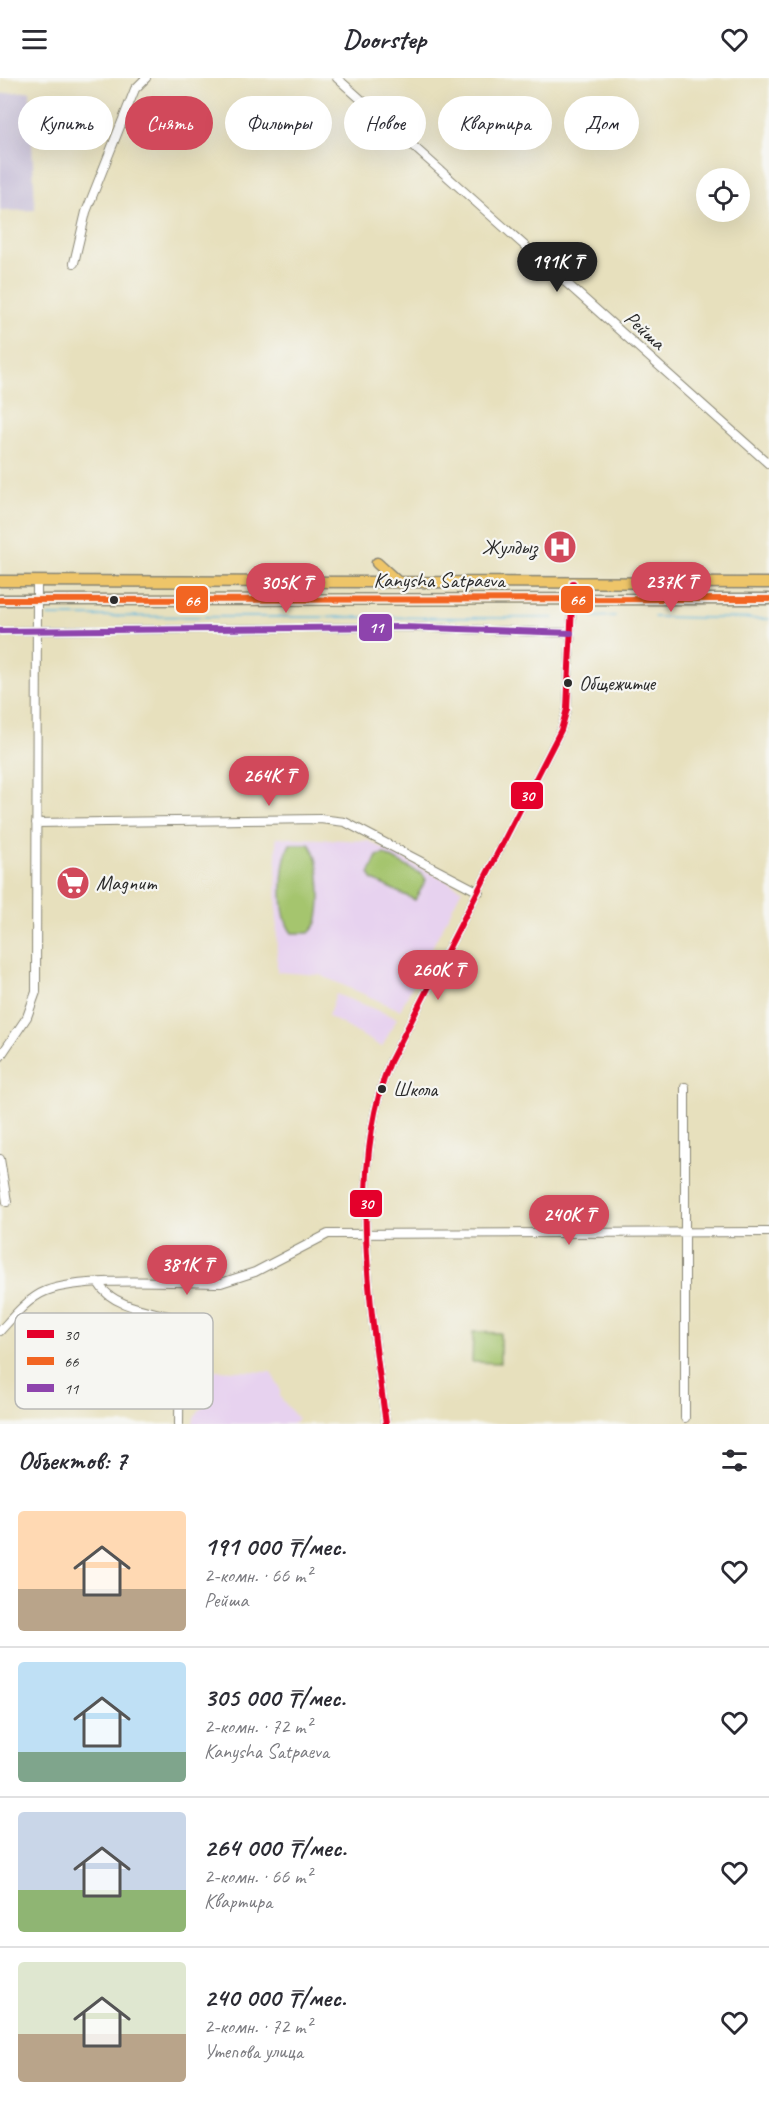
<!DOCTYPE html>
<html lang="ru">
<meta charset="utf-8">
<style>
:root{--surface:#fff;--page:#f7f7f7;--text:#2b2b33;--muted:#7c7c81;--line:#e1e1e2;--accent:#d1495b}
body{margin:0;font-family:Caveat,sans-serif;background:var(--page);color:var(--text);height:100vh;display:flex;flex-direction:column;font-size:22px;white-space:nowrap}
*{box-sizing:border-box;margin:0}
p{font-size:20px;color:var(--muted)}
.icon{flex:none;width:33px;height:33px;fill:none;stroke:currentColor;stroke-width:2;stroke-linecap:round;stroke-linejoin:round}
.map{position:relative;height:1346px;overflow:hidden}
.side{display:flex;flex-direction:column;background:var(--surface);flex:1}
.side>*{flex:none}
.guide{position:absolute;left:18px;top:18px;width:734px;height:54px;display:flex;gap:12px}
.buttons{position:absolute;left:696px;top:90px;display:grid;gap:12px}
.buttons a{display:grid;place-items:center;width:54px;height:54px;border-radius:50%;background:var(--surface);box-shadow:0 6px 24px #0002;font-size:30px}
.price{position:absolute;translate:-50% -51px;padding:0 14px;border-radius:21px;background:var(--accent);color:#fff;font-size:20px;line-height:39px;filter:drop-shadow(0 2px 3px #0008)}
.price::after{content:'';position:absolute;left:50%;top:36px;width:18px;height:14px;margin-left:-9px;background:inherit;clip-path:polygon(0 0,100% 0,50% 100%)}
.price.on{background:#222;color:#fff}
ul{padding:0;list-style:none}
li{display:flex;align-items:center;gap:18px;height:150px;padding:0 18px}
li+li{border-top:2px solid var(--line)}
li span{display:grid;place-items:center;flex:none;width:168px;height:120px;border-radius:6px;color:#555}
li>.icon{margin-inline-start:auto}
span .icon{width:72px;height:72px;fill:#fffc;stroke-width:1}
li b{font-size:26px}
h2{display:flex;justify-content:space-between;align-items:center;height:72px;padding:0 18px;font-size:26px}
.pill{padding:0 21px;border-radius:27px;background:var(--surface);box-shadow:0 6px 24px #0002;font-size:21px;line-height:54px}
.pill.on{background:var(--accent);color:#fff}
header{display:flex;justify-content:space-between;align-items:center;height:78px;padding:0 18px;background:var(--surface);font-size:27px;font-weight:700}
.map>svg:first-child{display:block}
.built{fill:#e7d2ef}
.industrial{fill:#c8bfd8}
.green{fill:#a5c56e;stroke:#68784c;stroke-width:1.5}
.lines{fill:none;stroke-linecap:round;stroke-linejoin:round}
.stream{stroke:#62b8de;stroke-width:1.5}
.minor-casing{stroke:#898674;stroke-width:10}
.major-casing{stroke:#898674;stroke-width:13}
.minor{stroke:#fff;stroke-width:8}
.major{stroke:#eec569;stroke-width:10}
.bus-1-casing{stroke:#f6f6f2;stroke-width:10}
.bus-2-casing{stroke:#f6f6f2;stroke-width:10}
.bus-3-casing{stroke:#f6f6f2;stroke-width:10}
.bus-1{stroke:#e4002b;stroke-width:6}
.bus-2{stroke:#f26522;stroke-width:6}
.bus-3{stroke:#8e44ad;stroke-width:6}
.bus-dot{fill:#2b2b2b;stroke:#f6f6f2;stroke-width:2}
.labels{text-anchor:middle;stroke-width:4.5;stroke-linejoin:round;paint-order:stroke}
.bus-label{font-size:20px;fill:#2b2b2b;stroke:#f6f6f2;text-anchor:start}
.street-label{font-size:21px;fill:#2b2b2b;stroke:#f6f6f2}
.poi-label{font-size:21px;fill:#2b2b2b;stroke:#f6f6f2;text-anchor:end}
.key{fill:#f6f6f2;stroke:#b9b9b6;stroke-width:1.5}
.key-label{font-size:16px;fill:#2b2b2b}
.line-badge{stroke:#f6f6f2;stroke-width:2}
.badge-label{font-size:16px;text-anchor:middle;font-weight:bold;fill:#fff}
</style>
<header><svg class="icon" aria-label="menu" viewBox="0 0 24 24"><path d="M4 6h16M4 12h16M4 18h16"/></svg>Doorstep<svg class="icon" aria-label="heart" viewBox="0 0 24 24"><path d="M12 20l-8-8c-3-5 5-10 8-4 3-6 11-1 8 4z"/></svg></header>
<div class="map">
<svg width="769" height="1346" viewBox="0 0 769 1346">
<rect width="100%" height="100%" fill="#f6f6f2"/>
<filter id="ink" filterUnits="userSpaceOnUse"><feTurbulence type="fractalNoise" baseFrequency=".0167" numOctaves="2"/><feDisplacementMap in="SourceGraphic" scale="12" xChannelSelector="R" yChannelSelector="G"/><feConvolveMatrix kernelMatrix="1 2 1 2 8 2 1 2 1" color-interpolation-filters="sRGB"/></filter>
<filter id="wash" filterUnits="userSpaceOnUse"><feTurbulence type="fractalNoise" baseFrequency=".008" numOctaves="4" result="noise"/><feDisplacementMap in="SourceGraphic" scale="24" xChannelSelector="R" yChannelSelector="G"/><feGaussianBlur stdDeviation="1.35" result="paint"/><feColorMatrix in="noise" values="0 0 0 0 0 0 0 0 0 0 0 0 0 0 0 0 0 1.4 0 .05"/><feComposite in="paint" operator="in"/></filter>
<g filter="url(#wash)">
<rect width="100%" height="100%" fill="#e7e0bd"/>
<path class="built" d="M276,759L368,763L462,811L400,932L320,897L277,894Z
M336,916L397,940L382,969L328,938Z
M212,1292L271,1294L280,1311V1319L298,1341L292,1346H193L194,1339L211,1318Z"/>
<path class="industrial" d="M30,13L35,132L0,133V16Z"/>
<path class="green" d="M290,766H309C321,778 322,827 317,844C316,848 312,852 309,855H292C278,838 280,785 290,766Z
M384,776L423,797L426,802L415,822L373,802L369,796L377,778Z
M473,1254L500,1255V1285L472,1284Z"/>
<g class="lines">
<path class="stream" d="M48,538L554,540
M593,539L615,538
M654,539L769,541"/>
</g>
</g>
<g filter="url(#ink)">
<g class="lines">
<g class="minor-casing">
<path id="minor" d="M337,0L769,386
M74,185L86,134L135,11L146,0
M0,553L402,549L571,555
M36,745L320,741L345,744L479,814
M0,979L27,939L36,914L37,504
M685,1009V1340
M0,1081L7,1124
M99,1206C112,1229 152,1233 176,1240L180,1249L179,1346
M0,1253C13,1239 28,1220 46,1213C84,1198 177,1205 221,1205L255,1194L328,1156L769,1154
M386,1346C371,1234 347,1091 390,984L561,652L567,631L573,505"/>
</g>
<g class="major-casing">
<path id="major" d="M377,485L399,505
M0,503L769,505
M0,522L769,521"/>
</g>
<use href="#minor" class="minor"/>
<use href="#major" class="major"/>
<g class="bus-1-casing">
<path id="bus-1" d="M386,1346C371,1234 347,1091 390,984L561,652L567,631L573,505"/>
</g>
<g class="bus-2-casing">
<path id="bus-2" d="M0,522L769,521"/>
</g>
<g class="bus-3-casing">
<path id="bus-3" d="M0,553L402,549L571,555"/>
</g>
<use href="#bus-1" class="bus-1"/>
<use href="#bus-2" class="bus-2"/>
<use href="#bus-3" class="bus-3"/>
</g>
</g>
<defs>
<g id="hospital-disc" transform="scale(1.725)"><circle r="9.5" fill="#d1495b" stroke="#f6f6f2"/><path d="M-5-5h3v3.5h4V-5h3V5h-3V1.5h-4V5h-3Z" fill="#fff"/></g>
<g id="supermarket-disc" transform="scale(1.725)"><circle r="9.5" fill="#d1495b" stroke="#f6f6f2"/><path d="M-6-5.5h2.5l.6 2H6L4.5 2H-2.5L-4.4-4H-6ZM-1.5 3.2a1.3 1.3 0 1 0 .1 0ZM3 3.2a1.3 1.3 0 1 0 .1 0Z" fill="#fff"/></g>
</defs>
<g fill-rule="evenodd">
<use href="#hospital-disc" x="560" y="469"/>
<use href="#supermarket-disc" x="73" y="805"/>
</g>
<g class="bus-dot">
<circle cx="114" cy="522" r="5"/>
<circle cx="568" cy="605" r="5"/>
<circle cx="382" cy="1011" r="5"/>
</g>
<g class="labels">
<g class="bus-label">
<text x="579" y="612">Общежитие</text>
<text x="393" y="1018">Школа</text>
</g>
<g class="street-label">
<text transform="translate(645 252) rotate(42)" y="7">Рейша</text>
<text x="439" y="509">Kanysha Satpaeva</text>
</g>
<g class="poi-label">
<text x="537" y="476">Жулдыз</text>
<text x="96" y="812" text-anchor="start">Magnum</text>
</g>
</g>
<rect x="15" y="1235" width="198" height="96" rx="9" class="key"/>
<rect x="27" y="1252" width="27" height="8" fill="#e4002b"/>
<rect x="27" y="1279" width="27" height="8" fill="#f26522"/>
<rect x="27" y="1306" width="27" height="8" fill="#8e44ad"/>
<g class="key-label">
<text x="64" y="1262">30</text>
<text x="64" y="1289">66</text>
<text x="64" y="1316">11</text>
</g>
<g class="line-badge">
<rect x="560" y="507" width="34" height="29" rx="6" fill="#f26522"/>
<rect x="175" y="507" width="34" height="29" rx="6" fill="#f26522"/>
<rect x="358" y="535" width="35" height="29" rx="6" fill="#8e44ad"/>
<rect x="510" y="703" width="34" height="29" rx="6" fill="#e4002b"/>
<rect x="349" y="1111" width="34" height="29" rx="6" fill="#e4002b"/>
</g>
<g class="badge-label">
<text x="577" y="527">66</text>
<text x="192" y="528">66</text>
<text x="376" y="555">11</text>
<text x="527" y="723">30</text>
<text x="366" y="1131">30</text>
</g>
</svg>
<div class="buttons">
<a><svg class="icon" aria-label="locate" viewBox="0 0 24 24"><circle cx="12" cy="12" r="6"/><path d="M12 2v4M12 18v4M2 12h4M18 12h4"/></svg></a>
</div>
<b class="price on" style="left:557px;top:215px">191K ₸</b>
<b class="price" style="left:671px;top:535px">237K ₸</b>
<b class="price" style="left:286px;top:536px">305K ₸</b>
<b class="price" style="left:269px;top:729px">264K ₸</b>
<b class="price" style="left:438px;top:923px">260K ₸</b>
<b class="price" style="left:569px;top:1168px">240K ₸</b>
<b class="price" style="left:187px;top:1218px">381K ₸</b>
<div class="guide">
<a class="pill">Купить</a>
<a class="pill on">Снять</a>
<a class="pill">Фильтры</a>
<a class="pill">Новое</a>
<a class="pill">Квартира</a>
<a class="pill">Дом</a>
</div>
</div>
<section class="side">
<h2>Объектов: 7<svg class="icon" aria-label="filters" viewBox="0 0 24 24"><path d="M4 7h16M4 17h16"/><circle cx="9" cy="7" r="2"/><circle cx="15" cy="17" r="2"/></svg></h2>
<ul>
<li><span style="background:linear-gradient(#ffd9b3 65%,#b9a48a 0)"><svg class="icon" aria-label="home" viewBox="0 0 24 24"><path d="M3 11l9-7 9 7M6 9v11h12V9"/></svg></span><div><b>191 000 ₸/мес.</b><p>2-комн. · 66 m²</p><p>Рейша</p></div><svg class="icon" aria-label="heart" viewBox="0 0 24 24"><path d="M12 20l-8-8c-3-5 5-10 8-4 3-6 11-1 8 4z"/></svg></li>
<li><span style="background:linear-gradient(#bfe0f5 75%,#7fa58c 0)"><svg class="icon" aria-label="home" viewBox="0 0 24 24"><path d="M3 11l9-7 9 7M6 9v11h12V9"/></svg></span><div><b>305 000 ₸/мес.</b><p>2-комн. · 72 m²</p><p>Kanysha Satpaeva</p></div><svg class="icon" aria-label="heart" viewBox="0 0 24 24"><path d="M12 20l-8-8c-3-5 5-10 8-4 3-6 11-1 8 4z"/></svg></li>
<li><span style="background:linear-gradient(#c9d6e8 65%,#8fb573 0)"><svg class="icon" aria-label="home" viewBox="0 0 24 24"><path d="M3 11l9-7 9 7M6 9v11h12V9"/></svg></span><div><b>264 000 ₸/мес.</b><p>2-комн. · 66 m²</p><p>Квартира</p></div><svg class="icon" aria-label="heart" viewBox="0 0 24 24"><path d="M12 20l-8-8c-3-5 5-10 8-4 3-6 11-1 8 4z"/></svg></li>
<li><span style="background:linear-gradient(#dfe7d0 60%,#b9a48a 0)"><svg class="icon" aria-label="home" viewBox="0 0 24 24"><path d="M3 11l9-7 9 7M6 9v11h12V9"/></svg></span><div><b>240 000 ₸/мес.</b><p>2-комн. · 72 m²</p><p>Утепова улица</p></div><svg class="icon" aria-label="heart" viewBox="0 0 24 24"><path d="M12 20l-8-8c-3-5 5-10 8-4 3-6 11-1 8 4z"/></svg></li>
</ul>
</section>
